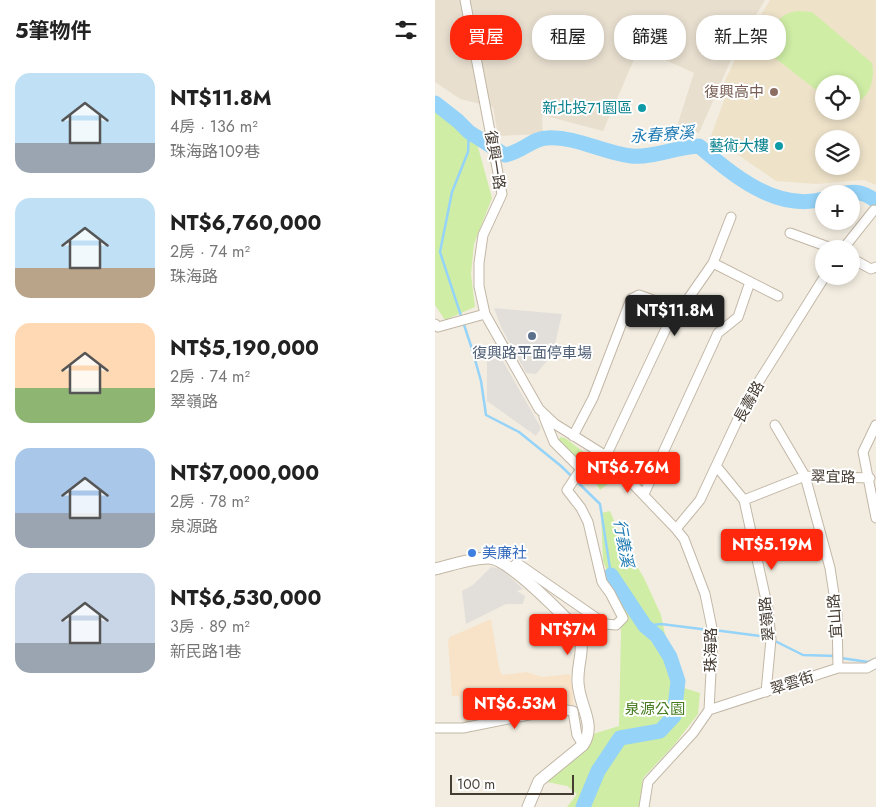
<!DOCTYPE html>
<html lang="zh-TW">
<meta charset="utf-8">
<style>
:root{--surface:#fff;--page:#f2f2f2;--text:#222;--muted:#767676;--accent:#ff270c}
body{margin:0;font-family:Jost,"Noto Sans TC",sans-serif;background:var(--page);color:var(--text);height:100vh;display:flex;flex-direction:column;font-size:19px;white-space:nowrap}
*{box-sizing:border-box;margin:0}
p{font-size:16px;color:var(--muted)}
.icon{flex:none;width:28px;height:28px;fill:none;stroke:currentColor;stroke-width:2;stroke-linecap:round;stroke-linejoin:round}
.map{position:relative;flex:1;overflow:hidden}
.panel{display:flex;flex-direction:column;background:var(--surface);width:435px}
.panel>*{flex:none}
.guide{position:absolute;left:15px;top:15px;width:350px;height:45px;display:flex;gap:10px}
.controls{position:absolute;left:380px;top:75px;display:grid;gap:10px}
.controls a{display:grid;place-items:center;width:45px;height:45px;border-radius:50%;background:var(--surface);box-shadow:0 2px 8px #0003;font-size:25px}
.scale{position:absolute;left:15px;bottom:12px;width:124px;box-sizing:border-box;padding-left:5px;border:2px solid #453c32;border-top:0;font-size:14px;line-height:18px;white-space:nowrap;color:#453c32;-webkit-text-stroke:4px #fff;paint-order:stroke}
.price{position:absolute;translate:-50% -42px;padding:0 11px;border-radius:5px;background:var(--accent);color:#fff;font-size:16px;line-height:32px;filter:drop-shadow(0 1px 2px #0008)}
.price::after{content:'';position:absolute;left:50%;top:30px;width:15px;height:11px;margin-left:-8px;background:inherit;clip-path:polygon(0 0,100% 0,50% 100%)}
.price.active{background:#222;color:#fff}
ul{padding:0;list-style:none}
li{display:flex;align-items:center;gap:15px;height:125px;padding:0 15px}
li span{display:grid;place-items:center;flex:none;width:140px;height:100px;border-radius:15px;color:#555}
li>.icon{margin-inline-start:auto}
span .icon{width:60px;height:60px;fill:#fffc;stroke-width:1}
li b{font-size:21px}
h2{display:flex;justify-content:space-between;align-items:center;height:60px;padding:0 15px;font-size:21px}
.chip{padding:0 18px;border-radius:20px;background:var(--surface);box-shadow:0 2px 8px #0003;font-size:18px;line-height:45px}
.chip.active{background:var(--accent);color:#fff}
main{display:flex;flex:1;min-height:0}
.map>svg:first-child{display:block}
.residential{fill:#e8dfcf}
.commercial{fill:#f8e3c9}
.education{fill:#eee2c9;fill-rule:evenodd}
.green{fill:#cfeda5}
.parking{fill:#e2dfdb}
.lines{fill:none;stroke-linecap:round;stroke-linejoin:round}
.stream{stroke:#95d3f8;stroke-width:2.5}
.river{stroke:#95d3f8;stroke-width:15}
.minor-casing{stroke:#c2b7a6;stroke-width:11}
.tertiary-casing{stroke:#c2b7a6;stroke-width:13}
.minor{stroke:#fff;stroke-width:9}
.tertiary{stroke:#fff;stroke-width:11}
.education-dot{fill:#8d6e63;stroke:#fff;stroke-width:2}
.culture-dot{fill:#0f9aa8;stroke:#fff;stroke-width:2}
.service-dot{fill:#5c6f8a;stroke:#fff;stroke-width:2}
.shop-dot{fill:#3f7fe0;stroke:#fff;stroke-width:2}
.labels{text-anchor:middle;stroke-width:4;stroke-linejoin:round;paint-order:stroke}
.education-label{font-size:15px;fill:#785e54;stroke:#fff;text-anchor:end}
.culture-label{font-size:15px;fill:#0d838f;stroke:#fff;text-anchor:end}
.street-label{font-size:15px;fill:#453c32;stroke:#fff}
.service-label{font-size:15px;fill:#4e5e75;stroke:#fff}
.shop-label{font-size:15px;fill:#366cbe;stroke:#fff;text-anchor:start}
.park-label{font-size:15px;fill:#467c1f;stroke:#fff}
.water-label{font-size:16px;font-style:italic;fill:#1f7ab2;stroke:#fff}
</style>
<main>
<section class="panel">
<h2>5筆物件<svg class="icon" aria-label="filters" viewBox="0 0 24 24"><path d="M4 7h16M4 17h16"/><circle cx="9" cy="7" r="2"/><circle cx="15" cy="17" r="2"/></svg></h2>
<ul>
<li><span style="background:linear-gradient(#bfe0f5 70%,#9aa5b1 0)"><svg class="icon" aria-label="home" viewBox="0 0 24 24"><path d="M3 11l9-7 9 7M6 9v11h12V9"/></svg></span><div><b>NT$11.8M</b><p>4房 · 136 m²</p><p>珠海路109巷</p></div></li>
<li><span style="background:linear-gradient(#bfe0f5 70%,#b9a48a 0)"><svg class="icon" aria-label="home" viewBox="0 0 24 24"><path d="M3 11l9-7 9 7M6 9v11h12V9"/></svg></span><div><b>NT$6,760,000</b><p>2房 · 74 m²</p><p>珠海路</p></div></li>
<li><span style="background:linear-gradient(#ffd9b3 65%,#8fb573 0)"><svg class="icon" aria-label="home" viewBox="0 0 24 24"><path d="M3 11l9-7 9 7M6 9v11h12V9"/></svg></span><div><b>NT$5,190,000</b><p>2房 · 74 m²</p><p>翠嶺路</p></div></li>
<li><span style="background:linear-gradient(#a9c7e8 65%,#9aa5b1 0)"><svg class="icon" aria-label="home" viewBox="0 0 24 24"><path d="M3 11l9-7 9 7M6 9v11h12V9"/></svg></span><div><b>NT$7,000,000</b><p>2房 · 78 m²</p><p>泉源路</p></div></li>
<li><span style="background:linear-gradient(#c9d6e8 70%,#9aa5b1 0)"><svg class="icon" aria-label="home" viewBox="0 0 24 24"><path d="M3 11l9-7 9 7M6 9v11h12V9"/></svg></span><div><b>NT$6,530,000</b><p>3房 · 89 m²</p><p>新民路1巷</p></div></li>
</ul>
</section>
<div class="map">
<svg width="441" height="807" viewBox="0 0 441 807">
<rect width="100%" height="100%" fill="#f3ede1"/>
<path class="residential" d="M0,0H330L302,46L264,133L242,126L259,73L204,48L168,131L107,115L108,134L63,136L58,107L25,99L0,82Z"/>
<path class="commercial" d="M56,619L64,668L67,675L92,672L107,677L135,674L139,705L96,710L91,708L31,725L24,696H17L13,641L15,637Z"/>
<path class="education" d="M335,0H441V185L429,180L381,184L341,181L276,136L291,95L286,89L304,51ZM389,84H416V111H389ZM389,139H416V166H389Z"/>
<path class="green" d="M363,11L377,12L437,63C440,79 435,101 416,104V84H389V96L322,44L327,34L335,41C338,24 345,13 363,11Z
M0,110L40,136L57,198L39,244L36,274L40,307L10,320L0,305Z
M125,437L130,438L182,477L165,490L159,480L123,442Z
M175,511L189,544L209,578L226,615L236,662L249,688L265,693L263,714L239,745L208,778L204,807H132L142,794L132,786L112,782L154,745L158,734L184,726L186,631L182,596L168,561L166,513Z"/>
<path class="parking" d="M59,308L127,314L120,344L112,361L101,374L91,373L66,327Z
M64,354L106,428L101,436L52,401V359Z
M56,567L67,569L88,589L82,591L90,596L88,604H71L31,624L27,591L38,585Z"/>
<g class="lines">
<path class="stream" d="M34,132L33,152L17,192L5,252L37,349L46,381L51,415L84,432L126,466L165,504L176,575
M210,626L226,624L274,630
M279,630L333,637
M338,640L368,655L401,656
M406,658L433,662L441,659"/>
<path class="river" d="M0,103L23,121L34,132L70,155C87,152 98,138 112,138C141,136 168,153 196,156C219,158 240,147 264,146C298,175 341,212 389,199
M407,194C421,190 430,193 441,201
M148,807L163,771L185,738L225,731L239,716L243,681L235,657L222,636L210,626L176,575"/>
<g class="minor-casing">
<path id="minor" d="M30,0L67,194L48,235L44,263V286L50,314L104,409L120,424L171,456L241,529L249,539L270,594L278,633L274,710L258,733L213,782L209,807
M355,233L399,249
M408,249L439,210
M416,258L436,269L441,267
M278,263L343,296
M0,324L3,327L50,314
M340,425L370,476L395,568L402,614L403,668
M441,425L428,452L441,518
M138,436L158,398L196,299L204,295L238,307
M171,456L235,320L238,307L253,299L278,263L296,217
M282,467L309,500L333,609L336,639L331,692
M209,494L283,333L303,317L315,282
M309,500L370,476L435,478
M241,529L265,500L311,402L390,276
M77,568L82,563L170,624L181,625L188,618L175,593L167,582L153,522L146,508L132,490L146,469L119,442L109,417
M274,710L403,668H432L441,663
M0,728H28L124,709L138,711L142,735L148,745"/>
</g>
<g class="tertiary-casing">
<path id="tertiary" d="M0,569C17,565 36,558 53,558C73,557 126,614 142,629C151,647 143,660 143,678C141,702 163,723 148,745L104,781L93,807"/>
</g>
<use href="#minor" class="minor"/>
<use href="#tertiary" class="tertiary"/>
</g>
<circle class="education-dot" cx="339" cy="92" r="5"/>
<g class="culture-dot">
<circle cx="207" cy="108" r="5"/>
<circle cx="344" cy="146" r="5"/>
</g>
<circle class="service-dot" cx="97" cy="336" r="5"/>
<circle class="shop-dot" cx="37" cy="553" r="5"/>
<g class="labels">
<g class="education-label">
<text x="329" y="97">復興高中</text>
</g>
<g class="culture-label">
<text x="197" y="113">新北投71園區</text>
<text x="334" y="151">藝術大樓</text>
</g>
<g class="street-label">
<text transform="translate(60 160) rotate(81)" y="5">復興一路</text>
<text transform="translate(314 402) rotate(-61)" y="5">長壽路</text>
<text transform="translate(398 477) rotate(1)" y="5">翠宜路</text>
<text transform="translate(400 616) rotate(-94)" y="5">宜山路</text>
<text transform="translate(332 619) rotate(-96)" y="5">翠嶺路</text>
<text transform="translate(276 650) rotate(-90)" y="5">珠海路</text>
<text transform="translate(357 683) rotate(-18)" y="5">翠雲街</text>
</g>
<g class="service-label">
<text x="97" y="358">復興路平面停車場</text>
</g>
<g class="shop-label">
<text x="47" y="558">美廉社</text>
</g>
<g class="park-label">
<text x="220" y="714">泉源公園</text>
</g>
<g class="water-label">
<text transform="translate(227 134) rotate(-4)" y="6">永春寮溪</text>
<text transform="translate(189 543) rotate(80)" y="6">行義溪</text>
</g>
</g>
</svg>
<div class="controls">
<a><svg class="icon" aria-label="locate" viewBox="0 0 24 24"><circle cx="12" cy="12" r="6"/><path d="M12 2v4M12 18v4M2 12h4M18 12h4"/></svg></a>
<a><svg class="icon" aria-label="layers" viewBox="0 0 24 24"><path d="M12 4l9 5-9 5-9-5zM3 14l9 5 9-5"/></svg></a>
<a>+</a>
<a>−</a>
</div>
<div class="scale">100 m</div>
<b class="price active" style="left:240px;top:337px">NT$11.8M</b>
<b class="price" style="left:193px;top:494px">NT$6.76M</b>
<b class="price" style="left:337px;top:571px">NT$5.19M</b>
<b class="price" style="left:133px;top:656px">NT$7M</b>
<b class="price" style="left:80px;top:730px">NT$6.53M</b>
<div class="guide">
<a class="chip active">買屋</a>
<a class="chip">租屋</a>
<a class="chip">篩選</a>
<a class="chip">新上架</a>
</div>
</div>
</main>
